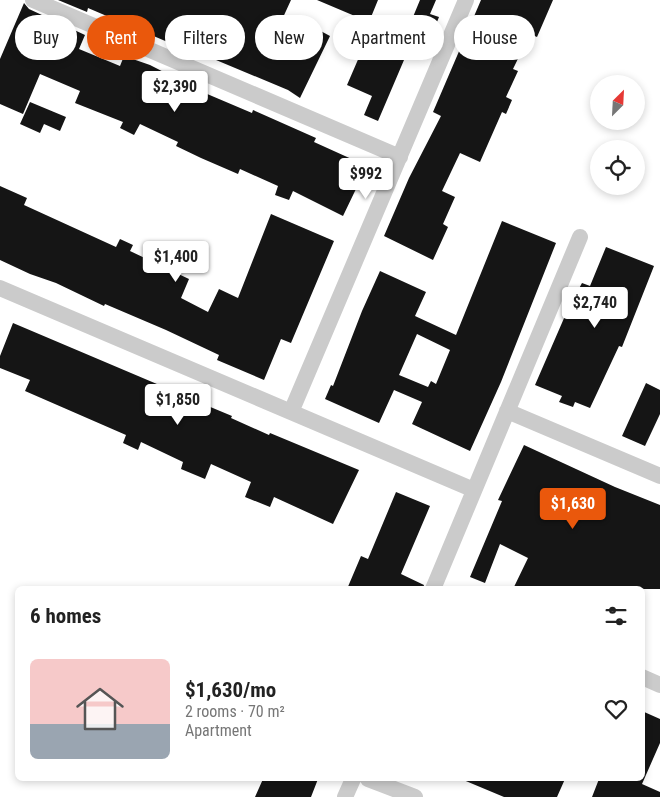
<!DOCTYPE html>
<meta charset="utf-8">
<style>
:root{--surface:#fff;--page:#f2f2f2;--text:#222;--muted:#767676;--accent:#ea580c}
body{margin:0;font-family:"Roboto Condensed",sans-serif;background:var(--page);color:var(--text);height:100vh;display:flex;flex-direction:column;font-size:19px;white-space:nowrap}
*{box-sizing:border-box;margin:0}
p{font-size:16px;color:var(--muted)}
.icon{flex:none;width:28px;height:28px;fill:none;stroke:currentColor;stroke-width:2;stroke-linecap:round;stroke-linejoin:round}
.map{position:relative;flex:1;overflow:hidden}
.drawer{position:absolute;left:15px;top:586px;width:630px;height:195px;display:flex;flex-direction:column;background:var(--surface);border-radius:8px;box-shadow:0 2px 8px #0003}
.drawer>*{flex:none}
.top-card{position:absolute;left:15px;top:15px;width:630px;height:45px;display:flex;gap:10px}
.needle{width:32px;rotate:24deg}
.fabs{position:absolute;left:590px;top:75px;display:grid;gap:10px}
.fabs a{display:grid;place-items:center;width:55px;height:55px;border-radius:50%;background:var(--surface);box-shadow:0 2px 8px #0003;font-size:25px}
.price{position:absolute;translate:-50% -42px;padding:0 11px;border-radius:5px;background:#fff;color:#222;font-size:16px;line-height:32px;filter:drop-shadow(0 1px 2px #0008)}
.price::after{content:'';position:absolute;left:50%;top:30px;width:15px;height:11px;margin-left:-8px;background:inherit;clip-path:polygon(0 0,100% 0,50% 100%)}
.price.selected{background:var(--accent);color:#fff}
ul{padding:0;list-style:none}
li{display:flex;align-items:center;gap:15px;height:125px;padding:0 15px}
li span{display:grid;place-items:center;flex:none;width:140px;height:100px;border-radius:8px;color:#555}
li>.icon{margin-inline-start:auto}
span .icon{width:60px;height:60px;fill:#fffc;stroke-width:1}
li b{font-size:21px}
h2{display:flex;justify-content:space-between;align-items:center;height:60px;padding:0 15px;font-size:21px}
.chip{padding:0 18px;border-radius:22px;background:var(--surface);box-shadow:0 2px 8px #0003;font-size:18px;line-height:45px}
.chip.selected{background:var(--accent);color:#fff}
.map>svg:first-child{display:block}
.building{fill:#151515;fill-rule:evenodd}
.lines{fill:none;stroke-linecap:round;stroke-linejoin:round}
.minor{stroke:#cbcbcb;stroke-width:16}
</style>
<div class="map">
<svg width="660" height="797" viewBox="0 0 660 797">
<rect width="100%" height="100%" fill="#fff"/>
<path class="building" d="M58,0H291L280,24L313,37L317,29L330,36L300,98L288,90L185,47L184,49L88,8L87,12Z
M317,0H378L369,22Z
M420,0H436L430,14L439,17L431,37L422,33L411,59L398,53Z
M481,0H553L537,37L530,34L513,69L518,71L506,97L512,100L506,114L502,112L480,162L460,153L442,191L455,197L443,224L448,227L433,260L384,236L409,178L441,116L433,112Z
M24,3L29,9L85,35L79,49L120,66L124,56L150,65L187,84L186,85L252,113L253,110L316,138L314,142L367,166L343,216L293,191L289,200L275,195L278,186L240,169L238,174L201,158L176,146L178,142L140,124L134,135L120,128L123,122L75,103L80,91L40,74L23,114L0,104V59Z
M363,48L388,59L390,54L404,60L378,121L364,115L372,96L347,85Z
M30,102L66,117L60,131L44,124L40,133L20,124Z
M0,186L27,198L24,205L116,247L120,239L133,245L130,251L189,279L181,298L208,312L219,289L238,298L271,214L334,241L291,343L281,339L264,380L217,360L219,355L166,330L105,304L104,306L56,283L30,274L0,260Z
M502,221L556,243L501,382L470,451L412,424L422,402L394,390L379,423L325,399L331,385L333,386L362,311L380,271L426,292L415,316L456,335ZM417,334L450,350L436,384L431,381L428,387L399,375Z
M606,247L654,266L622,347L619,346L590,408L575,402L573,407L559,402L562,396L535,385L568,309L582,283L590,286Z
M13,323L164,387L207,408L208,406L232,416L231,418L269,435L270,433L359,470L333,524L274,497L270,507L245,497L251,482L211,464L205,479L181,469L183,462L141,442L138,450L123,443L126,435L25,391L30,380L0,368V356Z
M646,383L660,390V414L645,446L622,436Z
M524,445L615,487L660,505V589H513L528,558L500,544L485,583L470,577L502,501L498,500Z
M396,492L430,506L401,574L424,585L423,589H347L361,556L368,559Z
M642,711L660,719V743L642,784L660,792V797H592L599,779H642Z
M263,779H318L311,797H255Z
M461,779H565L557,797H504Z"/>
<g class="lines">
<path class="minor" d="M33,0L400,157
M0,288L474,490
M507,411L660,476
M291,412L466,0
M433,589L580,237
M642,677L660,685
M368,779L415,797
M345,797L353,779"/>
</g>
</svg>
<div class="fabs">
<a><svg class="needle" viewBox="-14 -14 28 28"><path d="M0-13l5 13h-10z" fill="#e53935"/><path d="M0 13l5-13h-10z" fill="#767676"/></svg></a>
<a><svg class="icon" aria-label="locate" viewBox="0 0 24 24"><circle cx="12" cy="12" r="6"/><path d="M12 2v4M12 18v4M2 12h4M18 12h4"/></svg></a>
</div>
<b class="price" style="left:175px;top:113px">$2,390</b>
<b class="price" style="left:366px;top:200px">$992</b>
<b class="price" style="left:176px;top:283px">$1,400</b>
<b class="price" style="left:595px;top:329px">$2,740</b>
<b class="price" style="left:178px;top:426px">$1,850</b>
<b class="price selected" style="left:573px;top:530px">$1,630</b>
<div class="top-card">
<a class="chip">Buy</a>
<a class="chip selected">Rent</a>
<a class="chip">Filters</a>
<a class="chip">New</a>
<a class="chip">Apartment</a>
<a class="chip">House</a>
</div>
<section class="drawer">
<h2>6 homes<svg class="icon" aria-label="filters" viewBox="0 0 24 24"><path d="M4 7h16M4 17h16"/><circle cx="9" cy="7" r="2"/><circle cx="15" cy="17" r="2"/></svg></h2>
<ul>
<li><span style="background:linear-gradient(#f6c9c9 65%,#9aa5b1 0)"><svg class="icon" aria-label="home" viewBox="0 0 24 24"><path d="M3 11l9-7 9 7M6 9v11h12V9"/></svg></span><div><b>$1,630/mo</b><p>2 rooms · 70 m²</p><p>Apartment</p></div><svg class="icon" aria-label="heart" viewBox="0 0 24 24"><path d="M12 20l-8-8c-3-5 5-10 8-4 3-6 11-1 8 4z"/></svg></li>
</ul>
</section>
</div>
